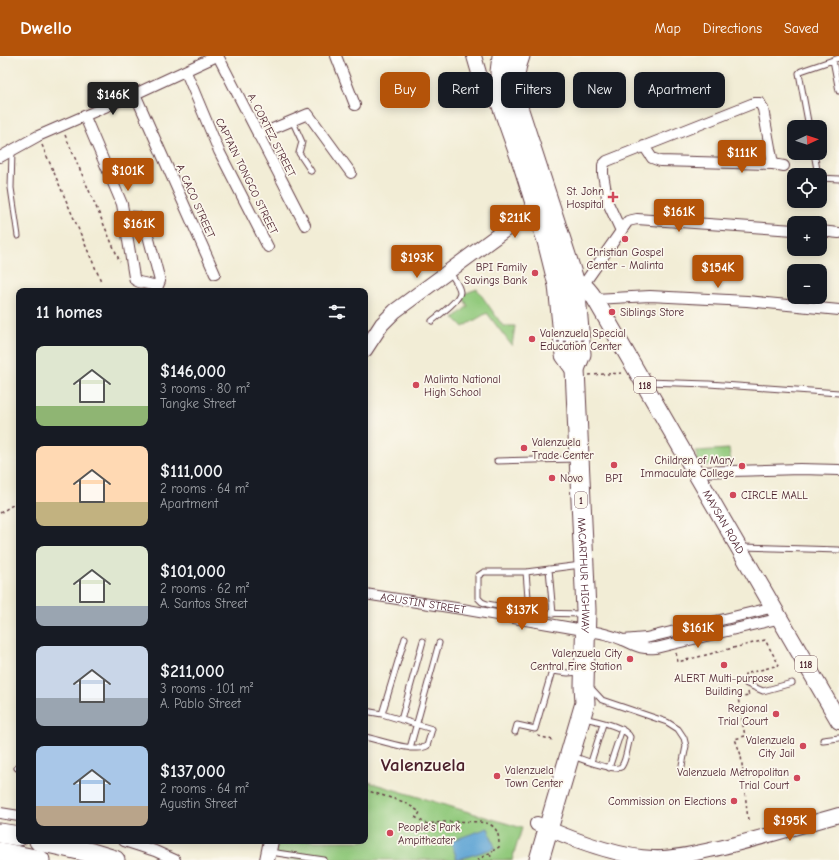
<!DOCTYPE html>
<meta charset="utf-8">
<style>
:root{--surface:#171b24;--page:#20242c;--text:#f1f3f6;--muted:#9ea1a6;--accent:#b45309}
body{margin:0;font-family:"Comic Neue",sans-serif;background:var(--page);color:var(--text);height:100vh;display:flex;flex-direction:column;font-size:15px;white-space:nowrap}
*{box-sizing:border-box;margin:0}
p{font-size:13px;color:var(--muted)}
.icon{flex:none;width:22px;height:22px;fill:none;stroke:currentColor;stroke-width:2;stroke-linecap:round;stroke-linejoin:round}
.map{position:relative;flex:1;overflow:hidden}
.details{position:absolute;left:16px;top:232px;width:352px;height:556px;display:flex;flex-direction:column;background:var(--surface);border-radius:8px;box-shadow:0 2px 10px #0003}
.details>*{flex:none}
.guide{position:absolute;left:380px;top:16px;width:380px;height:36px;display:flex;gap:8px}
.needle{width:26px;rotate:87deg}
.fabs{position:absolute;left:787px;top:64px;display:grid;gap:8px}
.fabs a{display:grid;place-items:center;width:40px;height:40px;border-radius:8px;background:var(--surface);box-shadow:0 2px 10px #0003;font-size:20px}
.price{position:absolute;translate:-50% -34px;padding:0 9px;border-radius:4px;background:var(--accent);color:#fff;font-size:13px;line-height:26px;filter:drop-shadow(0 1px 2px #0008)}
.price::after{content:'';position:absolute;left:50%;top:24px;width:12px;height:9px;margin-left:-6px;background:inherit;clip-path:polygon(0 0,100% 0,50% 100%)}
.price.active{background:#222;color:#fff}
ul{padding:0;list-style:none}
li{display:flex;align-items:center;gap:12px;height:100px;padding:0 20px}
li span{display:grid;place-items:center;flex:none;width:112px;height:80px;border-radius:8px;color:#555}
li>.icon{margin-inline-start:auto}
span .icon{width:48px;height:48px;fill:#fffc;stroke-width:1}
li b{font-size:17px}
h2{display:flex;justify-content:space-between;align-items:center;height:48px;padding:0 20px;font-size:17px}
.tag{padding:0 14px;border-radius:8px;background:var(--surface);box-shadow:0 2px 10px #0003;font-size:14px;line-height:36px}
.tag.active{background:var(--accent);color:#fff}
header{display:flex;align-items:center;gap:24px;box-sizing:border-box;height:56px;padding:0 20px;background:var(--accent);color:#fff}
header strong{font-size:19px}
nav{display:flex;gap:22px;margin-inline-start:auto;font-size:14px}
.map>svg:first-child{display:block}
.green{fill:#91c97c;stroke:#6e7454}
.water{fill:#5ea4d4;stroke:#546280}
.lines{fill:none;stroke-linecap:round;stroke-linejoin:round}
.lane-casing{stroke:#633e45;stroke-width:7}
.street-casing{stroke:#633e45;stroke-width:12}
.secondary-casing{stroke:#633e45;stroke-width:16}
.primary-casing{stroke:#633e45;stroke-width:18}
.highway-casing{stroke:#633e45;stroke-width:21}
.path{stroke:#633e45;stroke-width:1.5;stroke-dasharray:3 3;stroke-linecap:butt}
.lane{stroke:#fff;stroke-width:5}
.street{stroke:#fff;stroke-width:10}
.secondary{stroke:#fff;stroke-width:14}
.primary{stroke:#fff;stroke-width:16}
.highway{stroke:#fff;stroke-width:19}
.path-bridge{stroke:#633e45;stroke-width:1.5;stroke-dasharray:3 3;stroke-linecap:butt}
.poi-dot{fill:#d1495b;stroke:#fbf7ec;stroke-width:1.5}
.labels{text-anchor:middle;stroke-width:3.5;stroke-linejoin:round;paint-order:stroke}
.shield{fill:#fbf7ec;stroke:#7f6065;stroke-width:1}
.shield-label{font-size:10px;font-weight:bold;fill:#4a1f2b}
.street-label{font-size:11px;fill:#4a1f2b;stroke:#fbf7ec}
.poi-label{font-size:11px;fill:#4a1f2b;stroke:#fbf7ec;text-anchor:end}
.town-label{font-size:19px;font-weight:bold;fill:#4a1f2b;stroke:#fbf7ec}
</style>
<header>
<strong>Dwello</strong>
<nav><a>Map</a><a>Directions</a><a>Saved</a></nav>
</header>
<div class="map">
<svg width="839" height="804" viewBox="0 0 839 804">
<rect width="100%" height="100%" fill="#fbf7ec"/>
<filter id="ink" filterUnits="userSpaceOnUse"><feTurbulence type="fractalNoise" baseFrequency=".025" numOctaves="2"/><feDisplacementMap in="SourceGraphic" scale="8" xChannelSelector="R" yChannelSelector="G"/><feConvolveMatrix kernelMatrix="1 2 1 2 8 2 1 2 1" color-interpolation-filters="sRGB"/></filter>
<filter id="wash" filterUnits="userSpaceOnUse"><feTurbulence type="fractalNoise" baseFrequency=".012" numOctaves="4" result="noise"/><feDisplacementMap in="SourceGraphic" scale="16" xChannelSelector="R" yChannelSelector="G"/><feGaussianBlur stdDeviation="0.9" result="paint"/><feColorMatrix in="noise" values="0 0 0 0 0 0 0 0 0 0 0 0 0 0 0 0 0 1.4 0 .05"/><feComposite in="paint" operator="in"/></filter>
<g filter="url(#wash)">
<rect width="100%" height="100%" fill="#f2edd6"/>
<path class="green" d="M477,233L503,270H515L512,290L487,257L463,271L454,262L468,250L461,239Z
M729,393L731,407L697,410L696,395Z
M365,725L522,772L512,804H295L274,801L277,785H365Z"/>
<path class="water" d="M488,772L495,792L457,804L451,785Z"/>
</g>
<g filter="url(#ink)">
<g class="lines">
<g class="lane-casing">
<path id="lane" d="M833,4L839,35
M292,64L302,86L299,97L311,115
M809,71L799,17L801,15L839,2
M12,95L11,132L18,180
M814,97L818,119
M820,122L839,123
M432,265C438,260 460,244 460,236C460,230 453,222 450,216
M646,326L709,328L839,337
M497,405L576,403
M742,491L839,494
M581,509L526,516H484L478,520V542L482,546L487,548L537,557L583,558
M549,513L553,558
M526,516L529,555
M747,628L763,635L792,627
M589,630L602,644L667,666L678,673L684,682L686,690L681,715
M365,655L382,658L432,673L427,690C414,697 380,684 365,681
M382,658L405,582
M401,664L423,585
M515,676L517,669L535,673L552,615L568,617L580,616
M823,684L839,682
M410,692L439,587
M573,700C581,703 614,716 621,711C626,706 628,688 630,681C625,670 596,665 584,662
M591,706L603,668
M17,712L19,711
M609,712L622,673
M270,796L324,804"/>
</g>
<g class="street-casing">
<g id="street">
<path d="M218,0L305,169"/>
<path d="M336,0L355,49"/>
<path d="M186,16L219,95L268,191"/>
<path d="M135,38L215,218"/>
<path d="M85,61L122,148L134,221L135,224L139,226L158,230L160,225L144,164L138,161L124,160"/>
<path d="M258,79L308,58L351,117"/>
<path d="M0,101L38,80L135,38L217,0"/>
<path d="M773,108L784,110"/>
<path d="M621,175L608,147L603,118V109L607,105L754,47H760L763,53L773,108L660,105L652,102L644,90"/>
<path d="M820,175L839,177"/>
<path d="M582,228L586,225L628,165L637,163L794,174"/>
<path d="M595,243L650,240L747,245L839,254"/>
<path d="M695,416L800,413L839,414"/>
<path id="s1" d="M365,538L462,553L601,577C608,579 616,581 623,584C637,590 639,593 656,592L777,563"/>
<path d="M623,584L646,582L770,552"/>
<path d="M0,757L19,760"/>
<path d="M124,785L155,795L175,804"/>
</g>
</g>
<g class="secondary-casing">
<path id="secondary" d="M474,0L481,24L490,36L501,47
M365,294L382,268L395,255L536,151
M537,768C569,782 618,801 653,802C672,803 691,798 710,794C753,785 796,771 839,759
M267,804L271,785"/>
</g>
<g class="primary-casing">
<g id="primary">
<path id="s2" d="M565,228C582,225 586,229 595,243L839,665"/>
</g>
</g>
<g class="highway-casing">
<g id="highway">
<path d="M502,0L500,16L501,47L523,109L547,185L558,229L565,299L575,313"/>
<path id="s3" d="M520,0C514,14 514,27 515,42L575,227L581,298L575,313L586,554L584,630L585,647L539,804"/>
<path d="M0,777L19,780"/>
<path d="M39,785L92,797L115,804"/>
<path d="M0,796L40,804"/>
</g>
</g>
<path class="path" d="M65,79L120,206
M42,89L101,225
M589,319L623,317
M0,457L19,445
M676,597L678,606L765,584L779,609L745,618V622
M538,680L553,684
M365,734L404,746L420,756L417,762
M415,761L427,768C437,766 483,763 491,769C499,774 499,783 499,791L478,804
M748,764L741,699L735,683L745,680L738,642L749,640L748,636
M430,774L434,772L437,766
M490,798L492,804"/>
<use href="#lane" class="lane"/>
<use href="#street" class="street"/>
<use href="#secondary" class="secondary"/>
<use href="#primary" class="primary"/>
<use href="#highway" class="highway"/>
<path class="path-bridge" d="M557,286L587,284"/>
</g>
</g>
<g class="poi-dot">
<path d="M611 135h4v4h4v4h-4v4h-4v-4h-4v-4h4z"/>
<circle cx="625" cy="183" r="4"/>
<circle cx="535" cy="217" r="4"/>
<circle cx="612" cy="256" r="4"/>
<circle cx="532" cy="283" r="4"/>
<circle cx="416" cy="329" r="4"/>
<circle cx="524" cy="392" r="4"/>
<circle cx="614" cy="409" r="4"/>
<circle cx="742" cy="410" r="4"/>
<circle cx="552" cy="422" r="4"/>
<circle cx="733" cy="439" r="4"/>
<circle cx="630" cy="603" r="4"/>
<circle cx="724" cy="609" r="4"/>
<circle cx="776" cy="658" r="4"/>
<circle cx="803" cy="690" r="4"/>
<circle cx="497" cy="720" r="4"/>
<circle cx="797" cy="722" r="4"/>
<circle cx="734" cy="745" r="4"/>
<circle cx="390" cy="777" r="4"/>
</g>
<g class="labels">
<g class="shield">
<rect x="634" y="321" width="22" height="16" rx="3"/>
<rect x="575" y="436" width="12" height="16" rx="3"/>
<rect x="795" y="600" width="22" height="16" rx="3"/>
</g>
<g class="shield-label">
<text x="645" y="333">118</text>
<text x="581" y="448">1</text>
<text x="806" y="612">118</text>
</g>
<g class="street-label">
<text transform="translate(272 79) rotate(63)" y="4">A. CORTEZ STREET</text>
<text transform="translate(247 120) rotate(64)" y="4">CAPTAIN TONGCO STREET</text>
<text transform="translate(196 145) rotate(66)" y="4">A. CACO STREET</text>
<text dy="4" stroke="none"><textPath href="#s2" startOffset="294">MAYSAN ROAD</textPath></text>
<text dy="4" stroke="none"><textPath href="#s3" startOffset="531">MACARTHUR HIGHWAY</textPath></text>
<text dy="4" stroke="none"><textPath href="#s1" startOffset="59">AGUSTIN STREET</textPath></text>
</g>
<g class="poi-label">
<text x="604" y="139">St. John<tspan x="604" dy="13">Hospital</tspan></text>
<text x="625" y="200" text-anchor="middle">Christian Gospel<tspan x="625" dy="13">Center - Malinta</tspan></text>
<text x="527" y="215">BPI Family<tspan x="527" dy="13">Savings Bank</tspan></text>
<text x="620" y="260" text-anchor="start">Siblings Store</text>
<text x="540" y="281" text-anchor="start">Valenzuela Special<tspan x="540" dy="13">Education Center</tspan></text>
<text x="424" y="327" text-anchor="start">Malinta National<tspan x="424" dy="13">High School</tspan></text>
<text x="532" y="390" text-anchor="start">Valenzuela<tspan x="532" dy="13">Trade Center</tspan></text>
<text x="734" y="408">Children of Mary<tspan x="734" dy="13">Immaculate College</tspan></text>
<text x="560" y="426" text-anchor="start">Novo</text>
<text x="614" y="426" text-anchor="middle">BPI</text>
<text x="741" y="443" text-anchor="start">CIRCLE MALL</text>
<text x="622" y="601">Valenzuela City<tspan x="622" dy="13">Central Fire Station</tspan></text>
<text x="724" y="626" text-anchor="middle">ALERT Multi-purpose<tspan x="724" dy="13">Building</tspan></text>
<text x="768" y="656">Regional<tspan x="768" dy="13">Trial Court</tspan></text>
<text x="795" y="688">Valenzuela<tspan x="795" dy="13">City Jail</tspan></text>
<text x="505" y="718" text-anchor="start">Valenzuela<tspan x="505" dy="13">Town Center</tspan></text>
<text x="789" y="720">Valenzuela Metropolitan<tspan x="789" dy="13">Trial Court</tspan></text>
<text x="726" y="749">Commission on Elections</text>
<text x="398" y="775" text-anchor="start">People's Park<tspan x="398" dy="13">Ampitheater</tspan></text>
</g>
<g class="town-label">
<text x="423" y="715">Valenzuela</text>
</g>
</g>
</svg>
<div class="fabs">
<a><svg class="needle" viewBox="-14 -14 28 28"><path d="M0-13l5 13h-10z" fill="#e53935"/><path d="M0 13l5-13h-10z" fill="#9ea1a6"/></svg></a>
<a><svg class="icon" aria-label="locate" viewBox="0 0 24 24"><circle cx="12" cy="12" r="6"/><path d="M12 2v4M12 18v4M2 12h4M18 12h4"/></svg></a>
<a>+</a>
<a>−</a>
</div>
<b class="price active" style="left:113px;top:60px">$146K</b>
<b class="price" style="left:742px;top:118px">$111K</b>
<b class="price" style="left:128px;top:136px">$101K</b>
<b class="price" style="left:679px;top:177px">$161K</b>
<b class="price" style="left:515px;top:183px">$211K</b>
<b class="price" style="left:139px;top:189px">$161K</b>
<b class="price" style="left:417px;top:223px">$193K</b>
<b class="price" style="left:718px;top:233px">$154K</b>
<b class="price" style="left:522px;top:575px">$137K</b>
<b class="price" style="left:698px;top:593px">$161K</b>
<b class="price" style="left:790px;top:786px">$195K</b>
<div class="guide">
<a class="tag active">Buy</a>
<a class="tag">Rent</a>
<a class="tag">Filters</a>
<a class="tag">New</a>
<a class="tag">Apartment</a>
</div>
<section class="details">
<h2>11 homes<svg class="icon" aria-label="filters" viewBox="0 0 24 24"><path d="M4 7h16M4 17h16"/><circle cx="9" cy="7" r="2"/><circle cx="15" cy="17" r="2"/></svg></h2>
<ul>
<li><span style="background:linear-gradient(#dfe7d0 75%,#8fb573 0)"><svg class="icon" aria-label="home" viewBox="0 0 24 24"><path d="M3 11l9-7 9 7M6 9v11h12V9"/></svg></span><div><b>$146,000</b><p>3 rooms · 80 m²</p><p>Tangke Street</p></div></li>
<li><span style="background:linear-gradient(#ffd9b3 70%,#c2b280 0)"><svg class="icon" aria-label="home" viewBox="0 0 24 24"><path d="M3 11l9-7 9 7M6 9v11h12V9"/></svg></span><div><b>$111,000</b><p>2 rooms · 64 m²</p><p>Apartment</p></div></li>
<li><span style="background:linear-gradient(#dfe7d0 75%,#9aa5b1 0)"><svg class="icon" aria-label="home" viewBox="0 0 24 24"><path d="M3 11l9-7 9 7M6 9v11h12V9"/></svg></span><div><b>$101,000</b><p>2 rooms · 62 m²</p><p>A. Santos Street</p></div></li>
<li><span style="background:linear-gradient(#c9d6e8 65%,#9aa5b1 0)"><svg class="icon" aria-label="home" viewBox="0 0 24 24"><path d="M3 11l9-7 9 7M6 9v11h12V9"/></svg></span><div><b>$211,000</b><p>3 rooms · 101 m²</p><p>A. Pablo Street</p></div></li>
<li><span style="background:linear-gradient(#a9c7e8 75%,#b9a48a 0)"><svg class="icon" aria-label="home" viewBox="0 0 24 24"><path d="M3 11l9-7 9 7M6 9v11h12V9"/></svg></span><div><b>$137,000</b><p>2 rooms · 64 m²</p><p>Agustin Street</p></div></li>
</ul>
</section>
</div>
